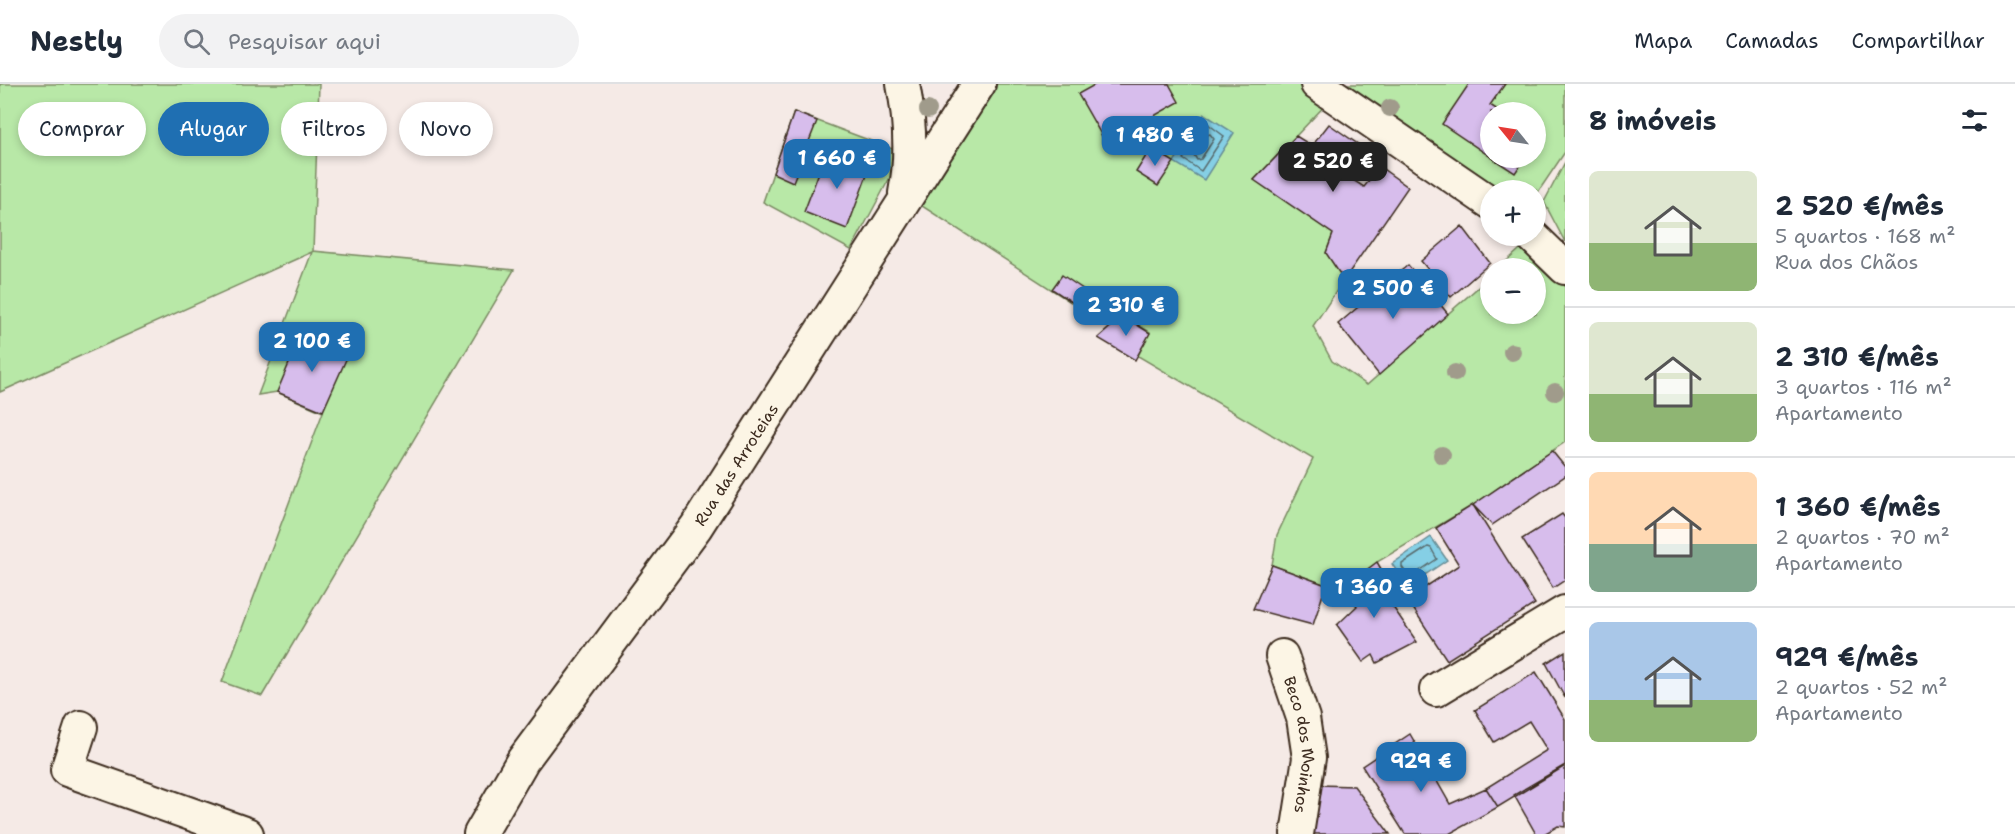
<!DOCTYPE html>
<html lang="pt">
<meta charset="utf-8">
<style>
:root{--surface:#fff;--page:#f2f2f3;--text:#1f2937;--muted:#747a83;--line:#e0e1e3;--accent:#1f6fb2}
body{margin:0;font-family:"Shantell Sans",sans-serif;background:var(--page);color:var(--text);height:100vh;display:flex;flex-direction:column;font-size:22px;white-space:nowrap}
*{box-sizing:border-box;margin:0}
p{font-size:20px;color:var(--muted)}
.icon{flex:none;width:33px;height:33px;fill:none;stroke:currentColor;stroke-width:2;stroke-linecap:round;stroke-linejoin:round}
.map{position:relative;flex:1;overflow:hidden}
.side{display:flex;flex-direction:column;background:var(--surface);width:450px}
.side>*{flex:none}
.hud{position:absolute;left:18px;top:18px;width:570px;height:54px;display:flex;gap:12px}
.needle{width:39px;rotate:300deg}
.buttons{position:absolute;left:1480px;top:18px;display:grid;gap:12px}
.buttons a{display:grid;place-items:center;width:66px;height:66px;border-radius:50%;background:var(--surface);box-shadow:0 3px 9px #0003;font-size:30px}
.price{position:absolute;translate:-50% -51px;padding:0 14px;border-radius:12px;background:var(--accent);color:#fff;font-size:20px;line-height:39px;filter:drop-shadow(0 2px 3px #0008)}
.price::after{content:'';position:absolute;left:50%;top:36px;width:18px;height:14px;margin-left:-9px;background:inherit;clip-path:polygon(0 0,100% 0,50% 100%)}
.price.selected{background:#222;color:#fff}
ul{padding:0;list-style:none}
li{display:flex;align-items:center;gap:18px;height:150px;padding:0 24px}
li+li{border-top:2px solid var(--line)}
li span{display:grid;place-items:center;flex:none;width:168px;height:120px;border-radius:9px;color:#555}
li>.icon{margin-inline-start:auto}
span .icon{width:72px;height:72px;fill:#fffc;stroke-width:1}
li b{font-size:26px}
h2{display:flex;justify-content:space-between;align-items:center;height:72px;padding:0 24px;font-size:26px}
.tag{padding:0 21px;border-radius:27px;background:var(--surface);box-shadow:0 3px 9px #0003;font-size:21px;line-height:54px}
.tag.selected{background:var(--accent);color:#fff}
header{display:flex;align-items:center;gap:36px;box-sizing:border-box;height:84px;padding:0 30px;background:var(--surface);border-bottom:2px solid var(--line)}
header strong{font-size:28px}
nav{display:flex;gap:33px;margin-inline-start:auto;font-size:21px}
.search{width:420px;height:54px;background:var(--page);display:flex;align-items:center;gap:15px;box-sizing:border-box;padding:0 21px;border-radius:33px;color:var(--muted);font-size:22px}
main{display:flex;flex:1;min-height:0}
.map>svg:first-child{display:block}
.green{fill:#b8e8a7;stroke:#7a8962;stroke-width:1.5;fill-rule:evenodd}
.water{fill:#85cfe5;stroke:#678d95;stroke-width:1.5}
.lines{fill:none;stroke-linecap:round;stroke-linejoin:round}
.shore{stroke:#596c6e;stroke-width:1.5}
.building{fill:#d7bdec;stroke:#3b2a1e;stroke-width:1.5}
.street-casing{stroke:#3b2a1e;stroke-width:36}
.street{stroke:#fcf5e5;stroke-width:32}
.tree{fill:#a09b8b}
.labels{text-anchor:middle;stroke-width:5;stroke-linejoin:round;paint-order:stroke}
.street-label{font-size:16px;fill:#3b2a1e;stroke:#fcf5e5}
</style>
<header>
<strong>Nestly</strong>
<div class="search"><svg class="icon" aria-label="search" viewBox="0 0 24 24"><circle cx="10" cy="10" r="6"/><path d="M15 15l6 6"/></svg>Pesquisar aqui</div>
<nav><a>Mapa</a><a>Camadas</a><a>Compartilhar</a></nav>
</header>
<main>
<div class="map">
<svg width="1565" height="750" viewBox="0 0 1565 750">
<rect width="100%" height="100%" fill="#f5eae6"/>
<filter id="ink" filterUnits="userSpaceOnUse"><feTurbulence type="fractalNoise" baseFrequency=".0167" numOctaves="2"/><feDisplacementMap in="SourceGraphic" scale="12" xChannelSelector="R" yChannelSelector="G"/><feConvolveMatrix kernelMatrix="1 2 1 2 8 2 1 2 1" color-interpolation-filters="sRGB"/></filter>
<g filter="url(#ink)">
<path class="green" d="M0,0H319L313,167L514,186L262,612L222,598L323,328L277,308L258,311L312,168L0,308Z
M979,0H1565V68L1536,111V106H1491L1335,11L1254,96L1333,150L1326,169L1344,196L1313,242L1332,277L1367,301L1491,192V230H1536V184H1499L1529,157L1565,195V358L1473,421L1377,478L1344,503L1326,501L1272,481L1277,451L1313,375L1138,272L1150,248L1123,232L1111,244L905,111ZM1491,28H1536V74H1491Z
M794,28L903,69L851,166L763,118Z
M1565,78V158L1544,118Z"/>
<path class="water" d="M1204,30L1234,49L1204,96L1174,78Z
M1431,453L1447,476L1407,503L1392,480Z"/>
<g class="lines">
<path class="shore" d="M1205,40H1208L1224,52L1201,87L1183,75Z
M1210,50L1214,55L1201,75L1197,76L1194,71L1207,51Z
M1428,463L1431,464L1437,475L1412,492H1408L1402,483V480Z"/>
</g>
<path class="building" d="M1096,0H1169L1179,18L1106,59L1078,10Z
M1469,0H1505L1490,21L1501,28H1491V73L1442,40Z
M794,28L817,37L793,98L773,89Z
M1329,40L1362,63L1345,91L1364,103L1380,83L1408,103L1344,196L1326,169L1333,150L1254,96L1296,52L1312,62Z
M1151,64L1174,78L1158,102L1136,88Z
M827,67L870,83L847,145L804,128Z
M1492,74H1525L1515,89Z
M1462,142L1490,179L1451,213L1421,177Z
M1408,181L1448,230L1379,291L1338,240Z
M1062,191L1123,232L1110,243L1052,205Z
M1123,232L1150,249L1135,276L1098,254Z
M301,251L348,271L323,327L277,308Z
M1552,367L1565,383V392L1492,441L1473,421Z
M1473,421L1535,520L1447,576L1407,515L1459,481L1436,444Z
M1562,430L1565,434V496L1553,504L1522,455Z
M1377,478L1391,502L1384,510L1417,558L1377,579L1373,571L1363,578L1337,541L1357,522L1344,503Z
M1272,481L1326,501L1313,541L1253,525Z
M1565,567V614L1546,579Z
M1536,588L1565,635V682L1498,723L1486,704L1547,666L1529,637L1494,658L1475,626Z
M1410,650L1450,720L1486,704L1498,723L1449,750H1405L1362,682Z
M1565,681V743L1558,742L1544,750H1536L1514,711Z
M1318,701L1354,702L1390,750H1310Z"/>
<g class="lines">
<g class="street-casing">
<g id="street">
<path d="M903,0C910,36 912,73 905,109"/>
<path d="M1317,0L1491,119"/>
<path d="M1532,152L1565,184"/>
<path id="s1" d="M1282,572L1303,634L1309,674L1297,750"/>
<path d="M1436,606L1565,528"/>
<path d="M81,643L67,686L247,750"/>
<path id="s2" d="M480,750L523,676L696,443L979,0"/>
</g>
</g>
<use href="#street" class="street"/>
</g>
<g class="tree">
<circle cx="1390" cy="24" r="9"/>
<circle cx="928" cy="26" r="9"/>
<circle cx="1512" cy="268" r="9"/>
<circle cx="1455" cy="289" r="9"/>
<circle cx="1555" cy="308" r="9"/>
<circle cx="1442" cy="371" r="9"/>
</g>
</g>
<g class="labels">
<g class="street-label">
<text dy="6" stroke="none"><textPath href="#s2" startOffset="450">Rua das Arroteias</textPath></text>
<text dy="6" stroke="none"><textPath href="#s1" startOffset="92">Beco dos Moinhos</textPath></text>
</g>
</g>
</svg>
<div class="buttons">
<a><svg class="needle" viewBox="-14 -14 28 28"><path d="M0-13l5 13h-10z" fill="#e53935"/><path d="M0 13l5-13h-10z" fill="#747a83"/></svg></a>
<a>+</a>
<a>−</a>
</div>
<b class="price" style="left:1155px;top:83px">1 480 €</b>
<b class="price" style="left:837px;top:106px">1 660 €</b>
<b class="price selected" style="left:1333px;top:109px">2 520 €</b>
<b class="price" style="left:1393px;top:236px">2 500 €</b>
<b class="price" style="left:1126px;top:253px">2 310 €</b>
<b class="price" style="left:312px;top:289px">2 100 €</b>
<b class="price" style="left:1374px;top:535px">1 360 €</b>
<b class="price" style="left:1421px;top:709px">929 €</b>
<div class="hud">
<a class="tag">Comprar</a>
<a class="tag selected">Alugar</a>
<a class="tag">Filtros</a>
<a class="tag">Novo</a>
</div>
</div>
<section class="side">
<h2>8 imóveis<svg class="icon" aria-label="filters" viewBox="0 0 24 24"><path d="M4 7h16M4 17h16"/><circle cx="9" cy="7" r="2"/><circle cx="15" cy="17" r="2"/></svg></h2>
<ul>
<li><span style="background:linear-gradient(#dfe7d0 60%,#8fb573 0)"><svg class="icon" aria-label="home" viewBox="0 0 24 24"><path d="M3 11l9-7 9 7M6 9v11h12V9"/></svg></span><div><b>2 520 €/mês</b><p>5 quartos · 168 m²</p><p>Rua dos Chãos</p></div></li>
<li><span style="background:linear-gradient(#dfe7d0 60%,#8fb573 0)"><svg class="icon" aria-label="home" viewBox="0 0 24 24"><path d="M3 11l9-7 9 7M6 9v11h12V9"/></svg></span><div><b>2 310 €/mês</b><p>3 quartos · 116 m²</p><p>Apartamento</p></div></li>
<li><span style="background:linear-gradient(#ffd9b3 60%,#7fa58c 0)"><svg class="icon" aria-label="home" viewBox="0 0 24 24"><path d="M3 11l9-7 9 7M6 9v11h12V9"/></svg></span><div><b>1 360 €/mês</b><p>2 quartos · 70 m²</p><p>Apartamento</p></div></li>
<li><span style="background:linear-gradient(#a9c7e8 65%,#8fb573 0)"><svg class="icon" aria-label="home" viewBox="0 0 24 24"><path d="M3 11l9-7 9 7M6 9v11h12V9"/></svg></span><div><b>929 €/mês</b><p>2 quartos · 52 m²</p><p>Apartamento</p></div></li>
</ul>
</section>
</main>
